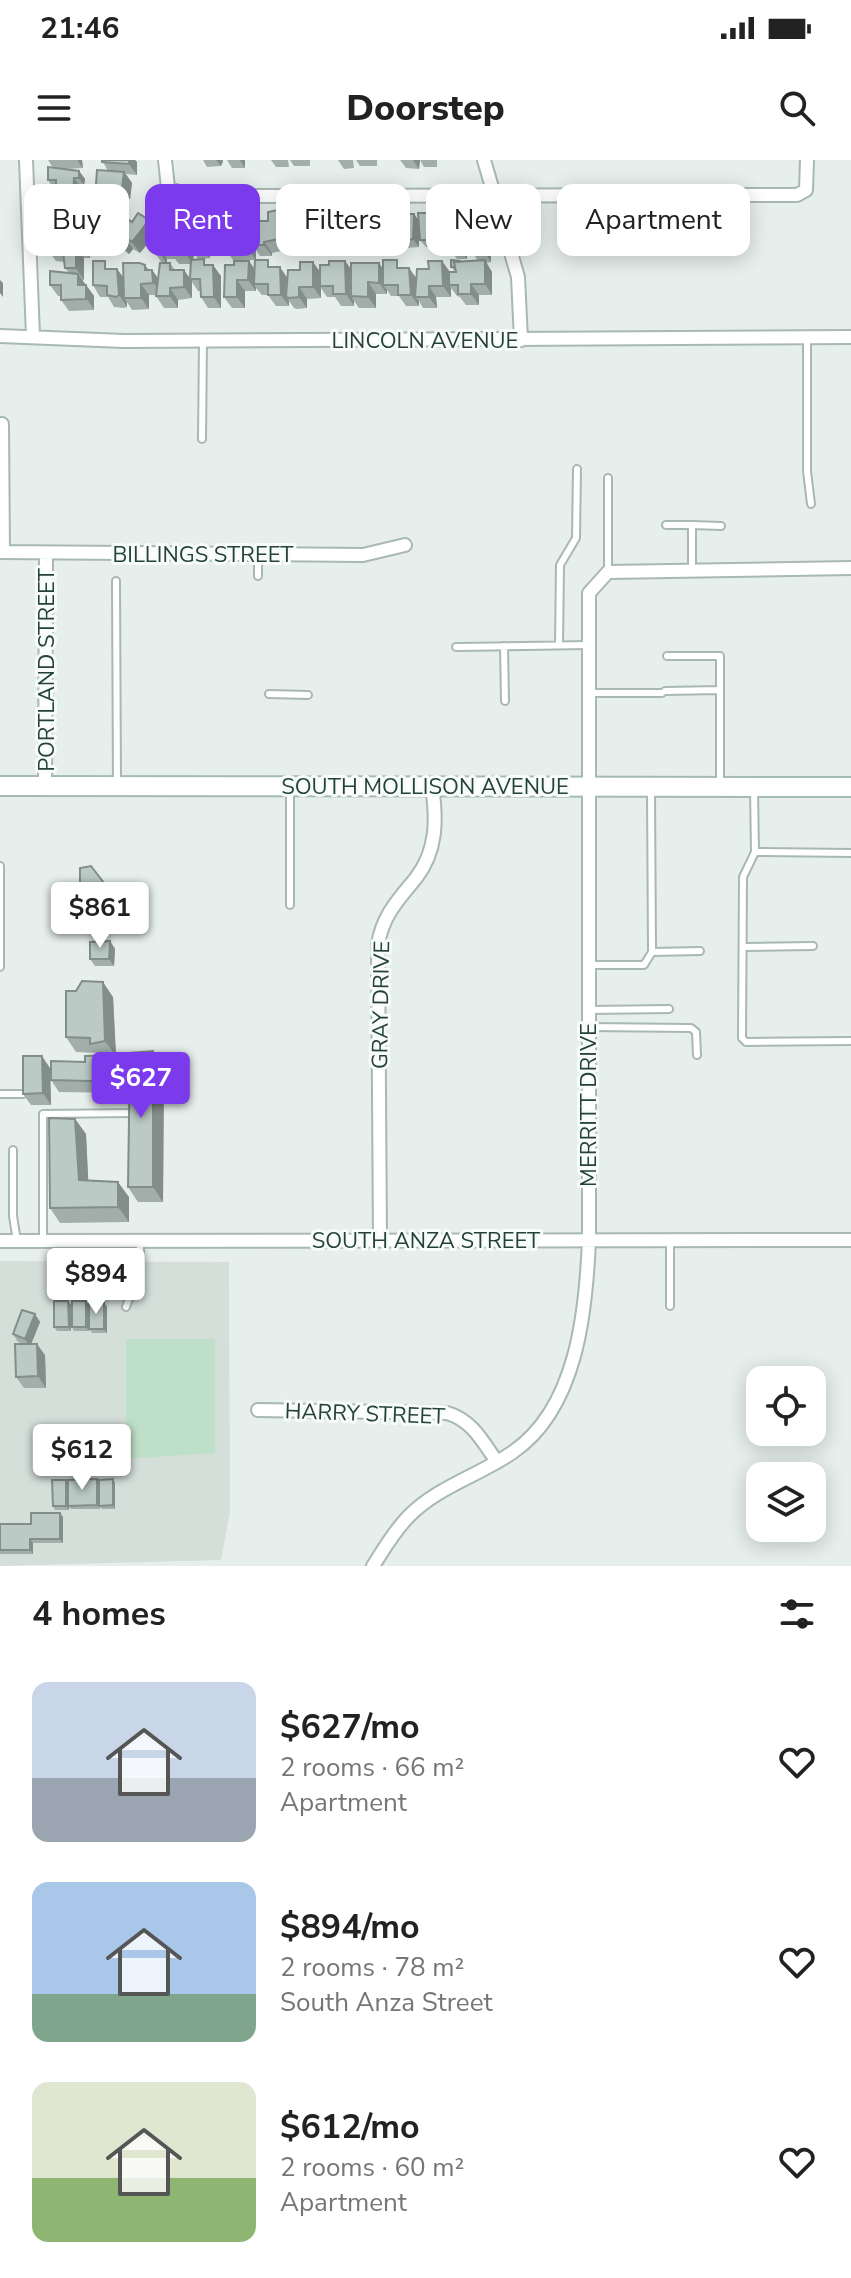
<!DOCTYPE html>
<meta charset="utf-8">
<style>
:root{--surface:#fff;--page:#f2f2f2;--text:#222;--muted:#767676;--accent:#7c3aed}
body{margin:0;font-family:"Nunito Sans",sans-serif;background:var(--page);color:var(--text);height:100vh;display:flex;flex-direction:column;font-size:30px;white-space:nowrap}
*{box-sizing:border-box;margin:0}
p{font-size:26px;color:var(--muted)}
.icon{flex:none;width:44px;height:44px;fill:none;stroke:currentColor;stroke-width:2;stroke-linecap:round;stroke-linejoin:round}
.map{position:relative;height:1406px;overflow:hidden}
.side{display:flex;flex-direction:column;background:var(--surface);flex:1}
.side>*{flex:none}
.top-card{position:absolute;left:24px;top:24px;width:804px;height:72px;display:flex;gap:16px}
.fabs{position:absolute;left:746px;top:1206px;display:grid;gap:16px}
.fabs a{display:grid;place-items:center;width:80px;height:80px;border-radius:16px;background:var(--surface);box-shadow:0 4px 20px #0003;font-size:40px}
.price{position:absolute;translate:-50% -68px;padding:0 18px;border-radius:8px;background:#fff;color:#222;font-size:26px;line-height:52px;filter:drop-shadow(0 2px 4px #0008)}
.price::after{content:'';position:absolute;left:50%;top:48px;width:24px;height:18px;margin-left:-12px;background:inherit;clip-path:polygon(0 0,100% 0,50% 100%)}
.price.on{background:var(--accent);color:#fff}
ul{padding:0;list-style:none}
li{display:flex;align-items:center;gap:24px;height:200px;padding:0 32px}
li span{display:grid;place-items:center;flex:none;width:224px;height:160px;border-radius:16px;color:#555}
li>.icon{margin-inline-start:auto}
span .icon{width:96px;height:96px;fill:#fffc;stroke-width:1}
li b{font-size:34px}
h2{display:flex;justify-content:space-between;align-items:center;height:96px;padding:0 32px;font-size:34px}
.tag{padding:0 28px;border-radius:16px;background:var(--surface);box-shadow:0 4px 20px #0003;font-size:28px;line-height:72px}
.tag.on{background:var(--accent);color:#fff}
.status{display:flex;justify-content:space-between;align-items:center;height:56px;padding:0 40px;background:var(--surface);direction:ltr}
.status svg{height:22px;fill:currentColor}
header{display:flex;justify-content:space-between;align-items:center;height:104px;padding:0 32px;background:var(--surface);font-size:36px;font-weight:800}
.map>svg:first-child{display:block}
.built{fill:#d4dfda}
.pitch{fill:#bfe0c8}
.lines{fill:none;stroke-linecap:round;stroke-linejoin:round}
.lane-casing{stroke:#a8b8b2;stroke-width:10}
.street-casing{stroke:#a8b8b2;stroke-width:16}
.secondary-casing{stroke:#a4bbb3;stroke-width:22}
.lane{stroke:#fff;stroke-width:6}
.street{stroke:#fff;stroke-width:12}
.secondary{stroke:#fff;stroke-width:18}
.wall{fill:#a1aea9;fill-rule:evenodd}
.shaded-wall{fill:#838d89}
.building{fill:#bbcac4;stroke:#838d89;stroke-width:2}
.labels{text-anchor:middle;stroke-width:6;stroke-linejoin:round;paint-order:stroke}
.street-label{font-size:22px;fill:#24423a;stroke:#f7fbf9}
</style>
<div class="status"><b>21:46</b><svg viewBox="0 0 49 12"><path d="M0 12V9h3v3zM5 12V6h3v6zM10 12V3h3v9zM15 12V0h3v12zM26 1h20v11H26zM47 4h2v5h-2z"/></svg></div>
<header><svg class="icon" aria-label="menu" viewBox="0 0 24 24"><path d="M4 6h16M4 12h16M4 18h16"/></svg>Doorstep<svg class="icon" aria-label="search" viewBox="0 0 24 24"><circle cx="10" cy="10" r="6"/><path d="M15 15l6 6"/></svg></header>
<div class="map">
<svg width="851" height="1406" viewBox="0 0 851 1406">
<rect width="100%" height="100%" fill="#e6efeb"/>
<path class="built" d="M0,1101L229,1102L230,1352L221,1400L0,1406Z"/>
<path class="pitch" d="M126,1179H215V1293L126,1299Z"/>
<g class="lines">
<g class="lane-casing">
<path id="lane" d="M807,177V311L811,344
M202,279L203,181
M666,365H692V411
M692,365L721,366
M608,412V318
M258,416V395
M116,421L117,625
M559,485L560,405L576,378L577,309
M504,486L505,541
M456,487L588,485
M667,496H720V623
M665,531L720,530
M588,533H662
M269,534L308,535
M290,630V745
M651,630L652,792L700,791
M754,630L755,692L743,717L742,878L746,882L851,881
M755,692L851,693
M0,706V807
M743,787L813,786
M590,805H644L652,792
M589,850L669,849
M588,867L691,868L696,872L697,895
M0,934H23
M13,990V1056L17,1081
M670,1080V1146
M43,1081V954L131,953
M126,1147L140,1106V1080"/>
</g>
<g class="street-casing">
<path id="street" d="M26,0L33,176
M165,0L168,28L188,36L797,35L806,30L807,0
M484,0L518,117L521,180
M0,176L124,181L851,177
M2,264L3,392
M0,392L363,395L405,385
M45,625L46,394
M380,1080L378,784C383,755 398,740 416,718C437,691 437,659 432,627
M0,1081L851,1080
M258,1250L447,1253C472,1260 483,1282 497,1302
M373,1406C384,1389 394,1371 409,1356C437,1327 480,1315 513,1292C577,1248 586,1152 589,1080V433L608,412L851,408"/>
</g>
<g class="secondary-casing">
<path id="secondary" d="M0,626L851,627"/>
</g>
<use href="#lane" class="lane"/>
<use href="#street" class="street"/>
<use href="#secondary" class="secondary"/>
</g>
<path class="wall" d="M48,0H82L83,8L65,9L79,11L85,19L84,25H79L78,41H80L88,52V67H82V75L90,86V98H84V120H82L94,136V150L69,151L61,140V136H58L50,125L69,113L65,108V102L56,101L48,90L53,76L47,68L57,55L59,39L56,34V28H53L48,20L53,8Z
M102,0H135L137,2V15L126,14L132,23L130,39H116L112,53H104L96,41L108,11Z
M203,0H223V2L221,6L207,7Z
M227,0H245V8H232Z
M271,0H288L289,7H276Z
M290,0H310V6H294Z
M338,0H353L354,8L344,9Z
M356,0H377V6H360Z
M400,0H437V7H424L420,0L419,9L406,8Z
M364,49L371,59H379L387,71L385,94H373L369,88H361L353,76V72L352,88L326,87L321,80V71L320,89H309V94H295L287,83L295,60L314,50L322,61V64L333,63L348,55L352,61Z
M414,54L419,61H437V63L449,68L474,63V66H476L484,77L483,81L491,92V102L486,103L492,112V135H479V145H466L460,137L457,136L451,128V137H436L437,148H423L419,141V146H406L399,136H391L387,130V134H376V148H359L354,141V146H341L335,137H327L321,128V138L307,139V148L297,149L294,148L289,141V146H276L268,135H262L256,128V131H245V148H232L224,137L225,105L255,109L273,107L288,119L320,111L329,105L345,101L351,109L379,103L383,109L403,108L416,118L456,112L451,107L461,102L478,101L471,90H467V99H457L449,88L426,87L420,80L419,63V87L392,89L387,82L396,68Z
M245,60V66H249L253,73L268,61L286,90L272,93V96H260L256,90V100H233L225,89Z
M221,61L223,92H210V98L198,99L194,92L193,99L208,105L221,116V148H208L201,137L200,131H198L192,122V138L178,140V148H164L156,136L157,135H149V149L132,150L127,142V147L124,148L114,147L108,137H100L93,125L110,109H117L124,118L145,105L149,110H152L158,118L162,103L155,93L154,81L152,78L140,93L133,89L129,94L116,85L108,74L132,62L152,64L183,71L186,72L190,78L201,66ZM167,99H175L179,104H191L190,119L175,110L170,103H167Z
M91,706L109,730V741L95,738L94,747H86L80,739Z
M110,781L115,789L114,806H95L90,799Z
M113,837L116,895L164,906L163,1042H138L128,1027L129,933L59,932L51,920L85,902L99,896L96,893L76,892L66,877Z
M50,908L51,945H31L23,934Z
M75,959L86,974L88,1020L129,1037V1062L60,1063L50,1048Z
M68,1141L71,1145V1171H57L54,1167Z
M86,1141L89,1145V1171H74L72,1167Z
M104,1143L107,1147V1173H92L89,1169Z
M35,1154L40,1162L31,1184L45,1195L46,1228H24L16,1217L24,1184L18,1182L13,1174Z
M97,1319L99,1322L113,1319L115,1323V1349H102L100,1347V1349H71L69,1347V1350H55L53,1346L68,1323Z
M60,1353L63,1357V1383H33V1394H0V1364H31Z"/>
<path class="shaded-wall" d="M77,0H82L83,8Z
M129,0H135L137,2V15L129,4Z
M216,0H223L221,6Z
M240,0H245V8Z
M413,0H420L419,9Z
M79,11L85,19L84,25L79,18Z
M124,12L132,23L130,39L122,28Z
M74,18L79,25L78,44L73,36Z
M108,27L116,39L112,53L104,42Z
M80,41L88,52V67L80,56Z
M237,49L245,60V77L237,66Z
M364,49L372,60L364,59Z
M214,50L221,61L223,92L215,80Z
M278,50L286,62V90L278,79Z
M314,50L322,61L320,89L312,78Z
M466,52L474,63V77L466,66Z
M432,53L437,61V70L432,63Z
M414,54L419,61V87L413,79Z
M348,55L353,62L352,88L347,80Z
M74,56L82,67V75L90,86V98L82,86V77L74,66Z
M175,59L183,71V81L175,70Z
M379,59L387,71L385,94L377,83Z
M149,60L157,71L154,70H146L152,78L140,93L132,82Z
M446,63L451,70V88L445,80Z
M249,66L257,77L252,85L256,90V100L248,89Z
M476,66L484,77L482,92L474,81Z
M186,72L194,83L190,87L194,92L193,104L185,93Z
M125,77L133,89L129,94L121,83Z
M301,77L309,89V94L301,83Z
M459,79L467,90V99L459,88Z
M202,81L210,92V98L202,87Z
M484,81L491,92V102L484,91Z
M264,82L272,93V96L264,85Z
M76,86L84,98V120L76,108Z
M160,87L167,99V104L160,93Z
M485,100L492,112V135L485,124Z
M249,101L257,112L254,124L256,128V131L248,120Z
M345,101L353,112L351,136L354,141V146L346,134Z
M442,101L450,112L449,125L451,128V137L443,126Z
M313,102L321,113L320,126L321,128V138L313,127Z
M379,103L387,115L383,125L387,130V134L379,123Z
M145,105L152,116V110L160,121L161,134L145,110Z
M213,105L221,116V148L214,137Z
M280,107L288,119L286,137L289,141V146L281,135Z
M409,108L417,119L415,137L419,141V146L411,135Z
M117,109L125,120L124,138L127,142V147L119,135Z
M184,110L192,121V138L184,127Z
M78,114L94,136V150L78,125Z
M0,120L3,123V137L0,133Z
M237,120L245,131V148L237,137Z
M368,122L376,134V148L368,137Z
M141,124L149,135V149L141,138Z
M471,124L479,135V145L471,134Z
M429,126L436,137L437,148L429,137Z
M299,127L307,139V148L299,137Z
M170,128L178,140V148L170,136Z
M104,723L109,730V741L103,733Z
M90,731L95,738L94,747L89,739Z
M110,781L115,789L114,806L109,799Z
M103,822L113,837L116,896L105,881Z
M153,891L164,906L163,1042L153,1027Z
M127,895L135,906V933L127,922Z
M42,896L50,908L51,945L43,933Z
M75,959L86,974L89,1035L79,1020Z
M118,1022L129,1037V1062L118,1047Z
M68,1141L71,1145V1171L69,1167Z
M86,1141L89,1145V1171L86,1167Z
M104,1143L107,1147V1173L104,1169Z
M35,1154L40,1162L30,1187L25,1179Z
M37,1184L45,1195L46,1228L38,1216Z
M113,1319L115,1323V1349L113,1345Z
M66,1320L69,1324V1350L66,1346Z
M60,1353L63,1357V1383L60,1379Z
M30,1379L33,1383V1394L30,1390Z"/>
<path class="building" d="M102,0H129V4L102,2Z
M48,7L79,11V18H74L73,36L56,34V20H48Z
M97,10L124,12L122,28L108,27L104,42L96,41L95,38Z
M59,35H70V41H80V56H74V66L47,68L46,55H57Z
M224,49H237V66H249L248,89H225Z
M351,49H364V59H379L377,83H365V76H353Z
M201,50H214L215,80L202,81V87H190V67L201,66Z
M278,50V79L264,82V85H252L255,61H268V52Z
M314,50L312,78L301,77V83H287L286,60H295V51Z
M449,52H466V66H476L474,81H484V91H471L469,78L459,79V88H449Z
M138,53L149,60L132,82L125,77L121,83L108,74L120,54L132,62Z
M418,53H432V63H446L445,80H420Z
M333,54L348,55L347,80H321V64L333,63Z
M399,54H414L413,79L387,82V69L396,68Z
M175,59V70L186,72L185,93H172V87H160V93H155L154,70H146L156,60Z
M82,75V86H76V108H65L63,92L48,90V77Z
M204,99V105H213L214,137H201L200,119H190L191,100Z
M255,100H268V107H280L281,135H268V124H254Z
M383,100H397V108H409L411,135H398V125H383Z
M451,100L460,101V102H454L455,107H451Z
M485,100V124H471V134H458V125H449V112H456L454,102Z
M93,101H105V109H117L119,135L116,137L107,135V126L93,125Z
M234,101H249L248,120H237V137H224L225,105H234Z
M329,101H345L346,134H333V126H320V105H329Z
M428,101H442L443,126H429V137H415L417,109H429Z
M300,102H313V127H299V137L289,138L286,137L288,110H300Z
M123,103H140L145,105V110H152L153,123L141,124V138H124Z
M160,103H170V110H184V127L170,128V136H156Z
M351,103H379V123L368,122V137L351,136Z
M50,111L78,114V125H86V139L61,140V125H50Z
M91,706L104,723L103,733L90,731L89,739H80V708Z
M110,781L109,799H90V782Z
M82,821L103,822L105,881L90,884V878L66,877V831H76Z
M153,891V1027H128L130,893Z
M127,895V922L51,920V901L85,902V896Z
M23,896H42L43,933L23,934Z
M49,958L75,959L79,1020L118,1022V1047L50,1048Z
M54,1141H68L69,1167H54Z
M72,1141H86V1167H72Z
M89,1143H104V1169H89Z
M22,1150L35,1154L25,1179L13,1174Z
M15,1184H37L38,1216L16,1217Z
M97,1319V1345L68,1346V1320Z
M113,1319V1345L99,1346V1320Z
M52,1320H66V1346H53Z
M31,1353H60V1379H30V1390H0V1364H31Z"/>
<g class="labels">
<g class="street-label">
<text x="425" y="188">LINCOLN AVENUE</text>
<text x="203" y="402">BILLINGS STREET</text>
<text transform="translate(46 510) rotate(-90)" y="8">PORTLAND STREET</text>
<text x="425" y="634">SOUTH MOLLISON AVENUE</text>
<text transform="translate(380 845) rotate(-89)" y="8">GRAY DRIVE</text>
<text transform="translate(588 945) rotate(-90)" y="8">MERRITT DRIVE</text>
<text x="426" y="1088">SOUTH ANZA STREET</text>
<text transform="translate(365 1253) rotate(2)" y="8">HARRY STREET</text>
</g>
</g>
</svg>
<div class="fabs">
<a><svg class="icon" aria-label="locate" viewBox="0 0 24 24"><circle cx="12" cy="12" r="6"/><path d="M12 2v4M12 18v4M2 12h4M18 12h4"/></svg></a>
<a><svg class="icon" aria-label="layers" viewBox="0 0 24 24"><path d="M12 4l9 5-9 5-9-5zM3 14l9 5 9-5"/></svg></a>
</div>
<b class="price" style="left:100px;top:790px">$861</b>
<b class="price on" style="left:141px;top:960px">$627</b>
<b class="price" style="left:96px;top:1156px">$894</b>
<b class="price" style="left:82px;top:1332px">$612</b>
<div class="top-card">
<a class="tag">Buy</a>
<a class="tag on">Rent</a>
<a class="tag">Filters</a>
<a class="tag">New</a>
<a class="tag">Apartment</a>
</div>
</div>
<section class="side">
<h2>4 homes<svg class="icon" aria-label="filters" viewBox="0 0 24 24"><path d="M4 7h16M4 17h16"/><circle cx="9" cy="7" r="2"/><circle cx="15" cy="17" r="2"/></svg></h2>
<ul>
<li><span style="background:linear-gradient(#c9d6e8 60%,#9aa5b1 0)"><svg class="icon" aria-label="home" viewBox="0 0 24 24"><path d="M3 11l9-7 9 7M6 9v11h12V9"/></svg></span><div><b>$627/mo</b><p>2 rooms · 66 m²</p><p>Apartment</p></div><svg class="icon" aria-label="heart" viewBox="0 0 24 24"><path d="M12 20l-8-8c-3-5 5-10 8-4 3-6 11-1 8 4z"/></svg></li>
<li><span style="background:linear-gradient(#a9c7e8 70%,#7fa58c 0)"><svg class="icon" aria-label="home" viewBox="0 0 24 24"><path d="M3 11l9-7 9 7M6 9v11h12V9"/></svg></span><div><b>$894/mo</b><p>2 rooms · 78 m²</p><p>South Anza Street</p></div><svg class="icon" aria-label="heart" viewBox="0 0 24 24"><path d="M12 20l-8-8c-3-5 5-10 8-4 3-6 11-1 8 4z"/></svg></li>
<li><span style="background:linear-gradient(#dfe7d0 60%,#8fb573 0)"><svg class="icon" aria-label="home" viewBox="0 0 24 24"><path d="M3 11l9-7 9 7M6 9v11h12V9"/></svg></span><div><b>$612/mo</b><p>2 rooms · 60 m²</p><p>Apartment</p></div><svg class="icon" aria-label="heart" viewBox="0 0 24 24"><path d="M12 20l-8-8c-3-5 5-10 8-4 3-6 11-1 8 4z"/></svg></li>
</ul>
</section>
